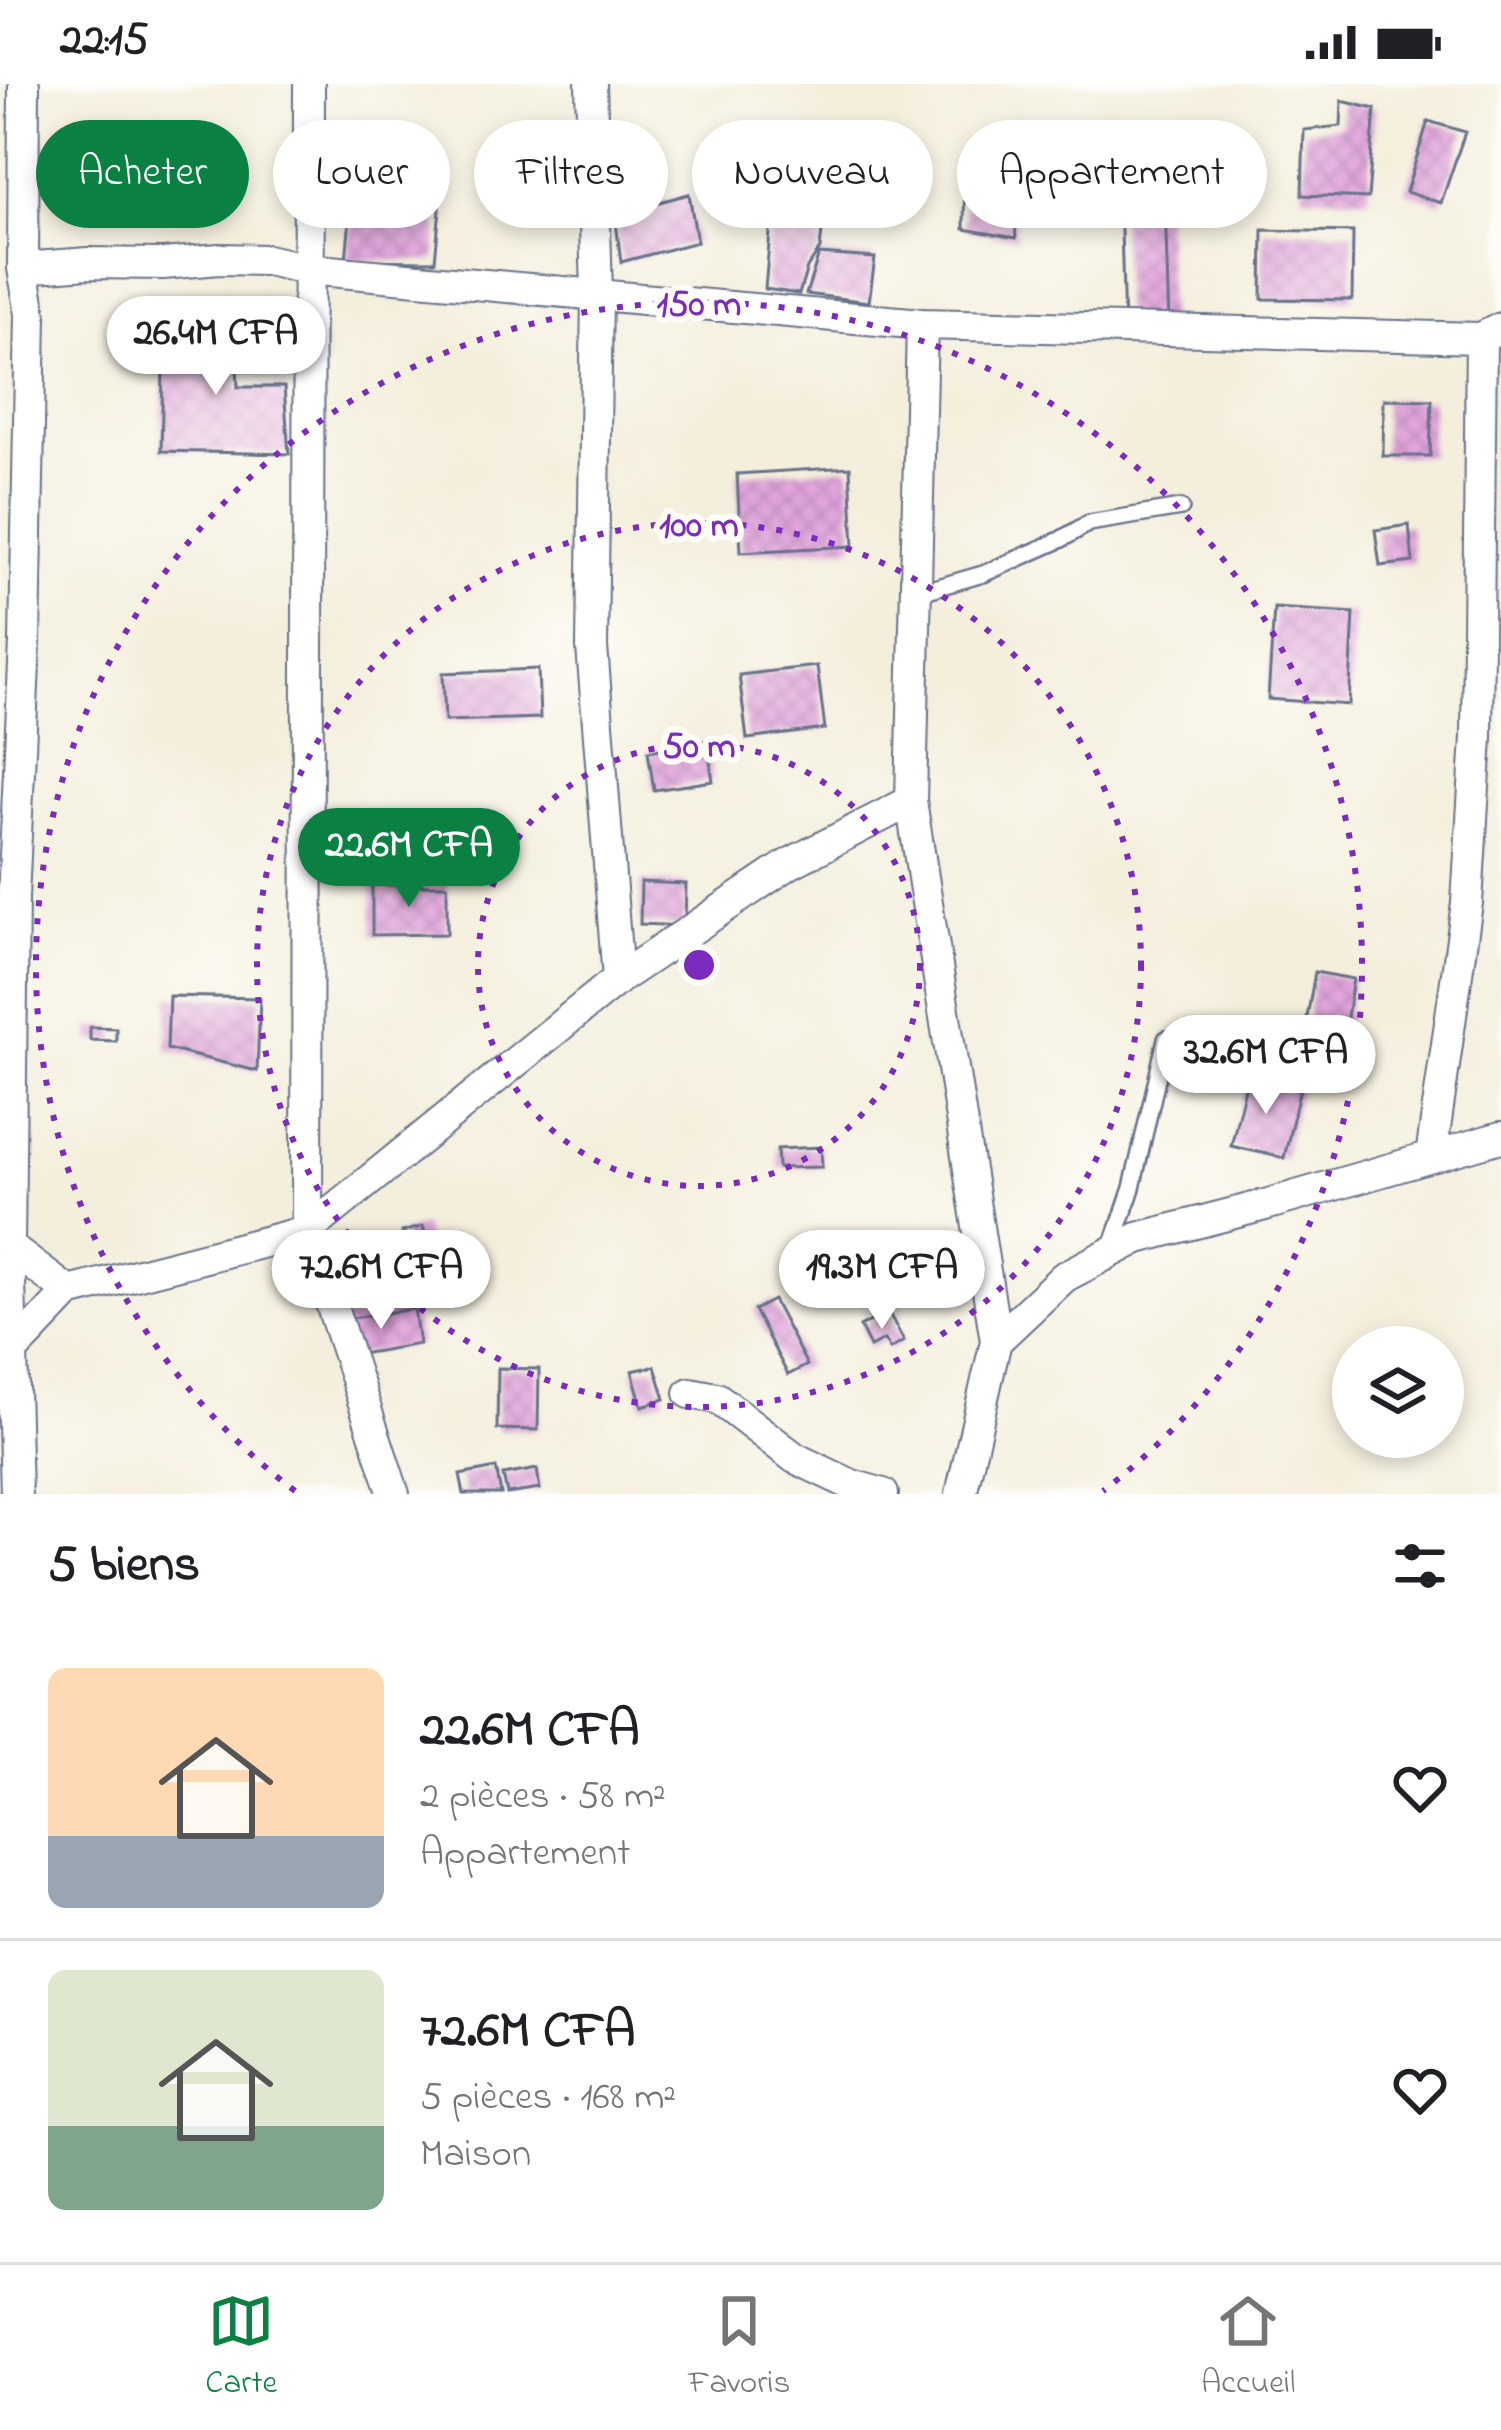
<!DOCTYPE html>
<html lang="fr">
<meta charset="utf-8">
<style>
:root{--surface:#fff;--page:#f6f6f6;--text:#202124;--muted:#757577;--line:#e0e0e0;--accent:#0b8043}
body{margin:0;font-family:"Indie Flower",sans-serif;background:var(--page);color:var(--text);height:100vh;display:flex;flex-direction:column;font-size:45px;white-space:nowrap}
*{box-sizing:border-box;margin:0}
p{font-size:39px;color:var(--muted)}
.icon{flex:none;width:66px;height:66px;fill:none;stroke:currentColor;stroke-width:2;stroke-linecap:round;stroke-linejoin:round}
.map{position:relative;height:1410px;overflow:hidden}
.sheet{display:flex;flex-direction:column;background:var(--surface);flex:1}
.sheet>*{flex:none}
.banner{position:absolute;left:36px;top:36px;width:1431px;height:108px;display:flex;gap:24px}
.tools{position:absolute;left:1332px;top:1242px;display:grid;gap:24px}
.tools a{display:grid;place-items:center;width:132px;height:132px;border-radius:50%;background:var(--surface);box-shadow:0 6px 18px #0003;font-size:60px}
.price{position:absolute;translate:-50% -102px;padding:0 27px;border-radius:42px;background:#fff;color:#222;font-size:39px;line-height:78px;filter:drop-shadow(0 3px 6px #0008)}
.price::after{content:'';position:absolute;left:50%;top:72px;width:36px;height:27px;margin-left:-18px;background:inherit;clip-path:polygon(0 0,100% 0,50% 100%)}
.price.current{background:var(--accent);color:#fff}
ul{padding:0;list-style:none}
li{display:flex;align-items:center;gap:36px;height:300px;padding:0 48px}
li+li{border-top:3px solid var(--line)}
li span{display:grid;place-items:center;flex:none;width:336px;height:240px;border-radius:18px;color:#555}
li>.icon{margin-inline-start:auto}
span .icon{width:144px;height:144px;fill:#fffc;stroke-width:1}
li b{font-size:51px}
h2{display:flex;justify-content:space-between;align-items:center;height:144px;padding:0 48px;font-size:51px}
.pill{padding:0 42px;border-radius:54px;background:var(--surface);box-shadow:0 6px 18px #0003;font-size:42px;line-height:108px}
.pill.current{background:var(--accent);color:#fff}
.status{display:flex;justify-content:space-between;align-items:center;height:84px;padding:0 60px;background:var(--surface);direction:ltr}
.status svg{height:33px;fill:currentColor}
.dock{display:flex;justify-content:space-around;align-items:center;height:168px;border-top:3px solid var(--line);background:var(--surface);font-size:33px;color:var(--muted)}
.dock a{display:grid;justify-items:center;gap:6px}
.dock .current{color:var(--accent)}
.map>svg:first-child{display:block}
.building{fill:url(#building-cross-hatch)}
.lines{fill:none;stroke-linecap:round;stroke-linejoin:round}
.service-casing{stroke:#67728a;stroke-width:20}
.minor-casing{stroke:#67728a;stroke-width:34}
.service{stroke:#fff;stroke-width:15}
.minor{stroke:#fff;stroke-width:30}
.ring{fill:none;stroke:#7b2cbf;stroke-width:6;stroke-dasharray:6 12}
.centre{fill:#7b2cbf;stroke:#fdfcf7;stroke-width:6}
.ring-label{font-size:36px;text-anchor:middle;font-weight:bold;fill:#7b2cbf;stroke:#fdfcf7;stroke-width:12;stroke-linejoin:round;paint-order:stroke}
</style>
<div class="status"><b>22:15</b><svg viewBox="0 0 49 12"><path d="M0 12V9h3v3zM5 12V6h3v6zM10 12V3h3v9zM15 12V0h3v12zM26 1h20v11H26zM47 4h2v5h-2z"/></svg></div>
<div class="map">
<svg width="1501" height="1410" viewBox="0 0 1501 1410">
<defs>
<pattern id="building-cross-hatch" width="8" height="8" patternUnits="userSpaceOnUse" patternTransform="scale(3)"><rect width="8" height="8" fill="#e1a5db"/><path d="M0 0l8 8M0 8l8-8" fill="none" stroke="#c08ebe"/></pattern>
</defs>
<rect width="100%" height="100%" fill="#fdfcf7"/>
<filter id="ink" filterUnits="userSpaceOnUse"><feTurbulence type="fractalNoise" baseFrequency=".00833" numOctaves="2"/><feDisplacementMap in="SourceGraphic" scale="24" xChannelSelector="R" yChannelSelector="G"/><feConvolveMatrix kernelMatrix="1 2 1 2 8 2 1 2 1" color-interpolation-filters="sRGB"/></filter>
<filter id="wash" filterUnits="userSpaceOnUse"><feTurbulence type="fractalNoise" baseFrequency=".004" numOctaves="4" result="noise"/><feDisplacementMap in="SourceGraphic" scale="48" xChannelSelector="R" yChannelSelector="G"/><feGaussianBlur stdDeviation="2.7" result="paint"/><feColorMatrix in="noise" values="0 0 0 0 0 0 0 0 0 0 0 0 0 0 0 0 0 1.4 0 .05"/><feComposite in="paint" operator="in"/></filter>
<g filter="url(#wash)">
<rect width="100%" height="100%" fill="#f4efdd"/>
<g id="blocks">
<path class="building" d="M1342,17L1375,25L1368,114L1302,111L1304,46L1341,42Z
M1428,37L1465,48L1441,119L1406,108Z
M1163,55L1169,242L1124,244L1120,113H1105L1103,57Z
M965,70H1011L1016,154L964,145Z
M353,102L442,103L435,177L346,176Z
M689,110L697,158L621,178L615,130Z
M771,137H823L820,165L807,184L799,210L765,205Z
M1263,146L1353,148L1352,216L1262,215Z
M819,170L875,174L869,218L806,210Z
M235,240L238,303H284L289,370L161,367L164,245Z
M1384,315L1432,316L1430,372H1383Z
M850,383L854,462L741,468L737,390Z
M1409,441L1413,478L1380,482L1375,446Z
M1274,524L1354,529L1349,621L1268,615Z
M817,582L825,645L747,655L739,591Z
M538,585L540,634L445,637L443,589Z
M707,658L713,697L654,706L648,667Z
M641,798L686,800L685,842L640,840Z
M372,801H447V850L372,851Z
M1315,888L1353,895L1343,958L1304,951Z
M169,912L260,914L257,987L167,965Z
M90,943L116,944V957L90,956Z
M1248,992L1300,1004L1284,1074L1231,1062Z
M821,1063L822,1083L778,1084L777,1065Z
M423,1142L442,1212L421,1218L402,1148Z
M773,1216L807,1281L788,1291L754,1226Z
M414,1225L419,1260L349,1272L344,1235Z
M888,1228L904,1257L890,1265L884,1256L870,1263L860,1243Z
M655,1282L665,1315L642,1322L632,1287Z
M498,1284L539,1285L538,1346L497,1345Z
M496,1384L501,1410H464L460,1391Z
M537,1385L540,1405L507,1410L503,1391Z"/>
</g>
</g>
<g filter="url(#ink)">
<use href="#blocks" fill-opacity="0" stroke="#67728a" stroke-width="3"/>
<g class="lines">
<g class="service-casing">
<path id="service" d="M917,509L983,490L1060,456L1089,439L1181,424
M1111,1166L1132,1104L1166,955"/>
</g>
<g class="minor-casing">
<path id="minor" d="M309,0L307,1147L394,1410
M591,0L597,210L592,563L618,895
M23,184L88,179L163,180L219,175L267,176L307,185L922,240L1481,254L1501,244
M922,240L911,717L996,1257L961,1410
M1431,1073L1467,819L1477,653L1481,254
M9,1163L69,1208
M996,1257L1064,1193L1138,1154L1265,1121L1501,1053
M13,1267L69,1208L307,1147L618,895L789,780L911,717
M690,1309L717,1314L795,1374L852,1401L883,1410
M16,1410L9,1163L13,814L25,559L31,230L23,184L24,0"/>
</g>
<use href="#service" class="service"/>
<use href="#minor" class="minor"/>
</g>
</g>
<g class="ring">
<circle cx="699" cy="881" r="221"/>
<circle cx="699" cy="881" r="442"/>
<path d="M295 1407A663 663 0 1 1 1103 1407"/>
</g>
<circle cx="699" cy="881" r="18" class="centre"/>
<g class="ring-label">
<text x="699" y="231">150 m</text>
<text x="699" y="452">100 m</text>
<text x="699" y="673">50 m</text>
</g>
</svg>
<div class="tools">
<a><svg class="icon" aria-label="layers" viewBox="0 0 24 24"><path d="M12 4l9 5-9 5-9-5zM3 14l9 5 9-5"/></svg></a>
</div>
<b class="price" style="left:216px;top:314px">26.4M CFA</b>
<b class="price current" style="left:409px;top:826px">22.6M CFA</b>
<b class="price" style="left:1266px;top:1033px">32.6M CFA</b>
<b class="price" style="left:381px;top:1248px">72.6M CFA</b>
<b class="price" style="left:882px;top:1248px">19.3M CFA</b>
<div class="banner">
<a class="pill current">Acheter</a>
<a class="pill">Louer</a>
<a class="pill">Filtres</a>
<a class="pill">Nouveau</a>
<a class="pill">Appartement</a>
</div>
</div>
<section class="sheet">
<h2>5 biens<svg class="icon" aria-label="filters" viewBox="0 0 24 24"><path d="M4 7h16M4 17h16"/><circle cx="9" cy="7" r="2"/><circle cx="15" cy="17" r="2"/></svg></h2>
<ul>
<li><span style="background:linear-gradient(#ffd9b3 70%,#9aa5b1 0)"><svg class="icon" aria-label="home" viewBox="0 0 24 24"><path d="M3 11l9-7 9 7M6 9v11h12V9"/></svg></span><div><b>22.6M CFA</b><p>2 pièces · 58 m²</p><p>Appartement</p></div><svg class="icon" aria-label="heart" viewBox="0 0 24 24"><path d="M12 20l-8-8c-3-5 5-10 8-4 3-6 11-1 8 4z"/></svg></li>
<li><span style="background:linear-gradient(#dfe7d0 65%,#7fa58c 0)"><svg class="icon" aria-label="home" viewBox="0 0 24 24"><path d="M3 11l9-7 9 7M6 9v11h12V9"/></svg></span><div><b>72.6M CFA</b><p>5 pièces · 168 m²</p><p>Maison</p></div><svg class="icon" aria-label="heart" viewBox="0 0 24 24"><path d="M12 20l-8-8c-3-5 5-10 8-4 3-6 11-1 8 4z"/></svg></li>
</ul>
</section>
<nav class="dock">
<a class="current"><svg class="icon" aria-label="map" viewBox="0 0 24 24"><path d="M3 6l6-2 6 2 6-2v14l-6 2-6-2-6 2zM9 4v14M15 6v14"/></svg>Carte</a>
<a><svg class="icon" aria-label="saved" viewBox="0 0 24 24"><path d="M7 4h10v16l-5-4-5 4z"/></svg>Favoris</a>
<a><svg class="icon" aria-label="home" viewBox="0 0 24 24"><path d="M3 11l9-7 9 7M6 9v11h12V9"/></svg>Accueil</a>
</nav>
